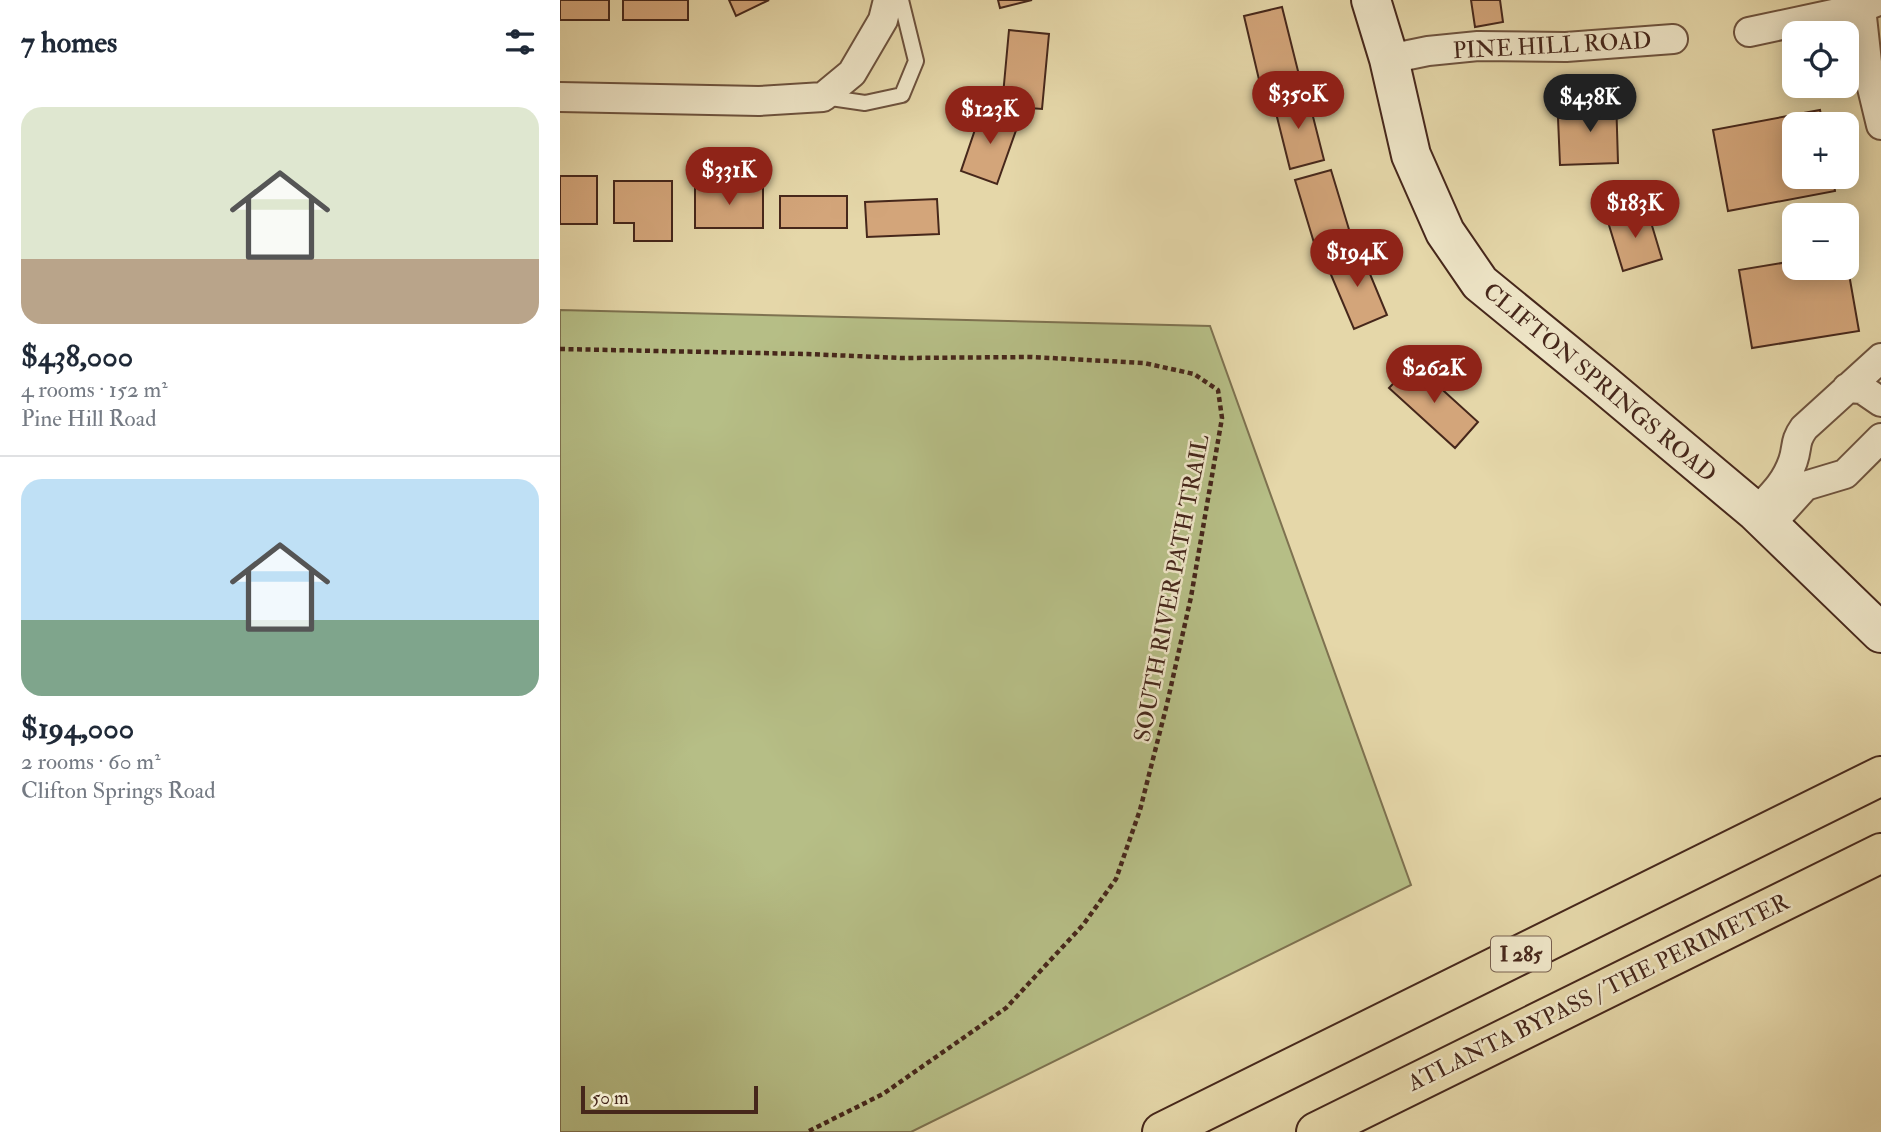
<!DOCTYPE html>
<meta charset="utf-8">
<style>
:root{--surface:#fff;--page:#f2f2f3;--text:#1f2937;--muted:#747a83;--line:#e0e1e3;--accent:#8f2418}
body{margin:0;font-family:"IM FELL Double Pica",serif;background:var(--page);color:var(--text);height:100vh;display:flex;flex-direction:column;font-size:26px;white-space:nowrap}
*{box-sizing:border-box;margin:0}
p{font-size:23px;color:var(--muted)}
.icon{flex:none;width:38px;height:38px;fill:none;stroke:currentColor;stroke-width:2;stroke-linecap:round;stroke-linejoin:round}
.map{position:relative;flex:1;overflow:hidden}
.drawer{display:flex;flex-direction:column;background:var(--surface);width:560px}
.drawer>*{flex:none}
.tools{position:absolute;left:1222px;top:21px;display:grid;gap:14px}
.tools a{display:grid;place-items:center;width:77px;height:77px;border-radius:14px;background:var(--surface);box-shadow:0 4px 18px #0003;font-size:35px}
.scale{position:absolute;left:21px;bottom:18px;width:177px;box-sizing:border-box;padding-left:7px;border:4px solid #46271b;border-top:0;font-size:19px;line-height:24px;white-space:nowrap;color:#46271b;-webkit-text-stroke:5px #eee5c7;paint-order:stroke}
.price{position:absolute;translate:-50% -60px;padding:0 16px;border-radius:24px;background:var(--accent);color:#fff;font-size:23px;line-height:46px;filter:drop-shadow(0 2px 4px #0008)}
.price::after{content:'';position:absolute;left:50%;top:42px;width:21px;height:16px;margin-left:-10px;background:inherit;clip-path:polygon(0 0,100% 0,50% 100%)}
.price.selected{background:#222;color:#fff}
ul{padding:0;list-style:none}
li{display:grid;align-content:center;gap:14px;height:371px;padding:0 21px}
li+li{border-top:2px solid var(--line)}
li span{display:grid;place-items:center;height:217px;border-radius:21px;color:#555}
li>.icon{margin-inline-start:auto}
span .icon{width:126px;height:126px;fill:#fffc;stroke-width:1}
li b{font-size:30px}
h2{display:flex;justify-content:space-between;align-items:center;height:84px;padding:0 21px;font-size:30px}
main{display:flex;flex:1;min-height:0}
.map>svg:first-child{display:block}
.green{fill:#b6be86;stroke:#7e7250;stroke-width:2}
.building{fill:#d3a57a;stroke:#46271b;stroke-width:2}
.lines{fill:none;stroke-linecap:round;stroke-linejoin:round}
.lane-casing{stroke:#6e533e;stroke-width:18}
.street-casing{stroke:#6e533e;stroke-width:32}
.secondary-casing{stroke:#46271b;stroke-width:42}
.highway-casing{stroke:#46271b;stroke-width:42}
.path{stroke:#46271b;stroke-width:4.5;stroke-dasharray:5 3.5;stroke-linecap:butt}
.lane{stroke:#eee5c7;stroke-width:14}
.street{stroke:#eee5c7;stroke-width:28}
.secondary{stroke:#eee5c7;stroke-width:38}
.highway{stroke:#e5d7a9;stroke-width:38}
.labels{text-anchor:middle;stroke-width:5;stroke-linejoin:round;paint-order:stroke}
.shield{fill:#eee5c7;stroke:#78604f;stroke-width:2}
.shield-label{font-size:21px;font-weight:bold;fill:#46271b}
.street-label{font-size:23px;fill:#46271b;stroke:#eee5c7}
</style>
<main>
<section class="drawer">
<h2>7 homes<svg class="icon" aria-label="filters" viewBox="0 0 24 24"><path d="M4 7h16M4 17h16"/><circle cx="9" cy="7" r="2"/><circle cx="15" cy="17" r="2"/></svg></h2>
<ul>
<li><span style="background:linear-gradient(#dfe7d0 70%,#b9a48a 0)"><svg class="icon" aria-label="home" viewBox="0 0 24 24"><path d="M3 11l9-7 9 7M6 9v11h12V9"/></svg></span><div><b>$438,000</b><p>4 rooms · 152 m²</p><p>Pine Hill Road</p></div></li>
<li><span style="background:linear-gradient(#bfe0f5 65%,#7fa58c 0)"><svg class="icon" aria-label="home" viewBox="0 0 24 24"><path d="M3 11l9-7 9 7M6 9v11h12V9"/></svg></span><div><b>$194,000</b><p>2 rooms · 60 m²</p><p>Clifton Springs Road</p></div></li>
</ul>
</section>
<div class="map">
<svg width="1321" height="1132" viewBox="0 0 1321 1132">
<rect width="100%" height="100%" fill="#e5d7a9"/>
<filter id="stains"><feTurbulence type="fractalNoise" baseFrequency=".00286" numOctaves="4"/><feColorMatrix values="0 0 0 0 .2 0 0 0 0 .09 0 0 0 0 .02 0 0 0 .5 -.17"/></filter>
<radialGradient id="worn" r=".72"><stop offset=".6" stop-color="#630" stop-opacity="0"/><stop offset="1" stop-color="#630" stop-opacity=".3"/></radialGradient>
<path class="green" d="M0,310L650,326L851,885L351,1132H0Z"/>
<path class="building" d="M0,0H49V20H0Z
M63,0H128V20H63Z
M169,0H209L176,16Z
M438,0H472L440,8Z
M911,0H940L943,22L915,27Z
M722,7L740,79L701,88L684,16Z
M449,30L489,34L482,109L442,106Z
M747,93L764,160L730,169L713,101Z
M1056,96L1058,163L1000,165L998,118L1023,117L1022,97Z
M422,109L459,122L437,184L401,171Z
M1260,110L1263,124H1234V177H1273L1275,191L1168,211L1153,130Z
M771,170L791,236L755,246L735,180Z
M0,176H37V224H0Z
M54,181H112V241H74V223H54Z
M135,187H203V228H135Z
M220,196H287V228H220Z
M377,199L379,234L307,237L305,202Z
M1087,209L1102,259L1063,271L1048,222Z
M800,250L827,315L794,329L766,263Z
M1286,257L1299,331L1192,348L1179,270L1234,261V268H1286Z
M853,363L918,422L895,448L829,388Z"/>
<g class="lines">
<g class="lane-casing">
<path id="lane" d="M264,97L305,103L342,95L356,61L341,0"/>
</g>
<g class="street-casing">
<path id="street" d="M1301,8L1308,71L1321,125
M1189,32L1301,8L1321,0
M829,59L868,51L918,46L1006,47L1113,39
M0,97L199,101L263,97L292,73L323,20L328,0
M1287,388L1302,389L1321,402
M1196,512C1212,495 1225,484 1233,461C1238,446 1234,442 1244,428L1321,358
M1216,518L1245,486L1285,474L1321,438"/>
</g>
<g class="secondary-casing">
<path id="secondary" d="M811,0L829,59L851,155L885,232L920,283L1041,382L1196,512L1321,633"/>
</g>
<g class="highway-casing">
<path id="highway" d="M602,1132L1321,776
M756,1132L1321,853"/>
</g>
<path class="path" d="M0,349L248,354L341,358L472,357L584,363L634,374L658,390L662,418L631,597L607,704L580,810L556,879L523,925L446,1008L323,1094L247,1132"/>
<use href="#lane" class="lane"/>
<use href="#street" class="street"/>
<use href="#secondary" class="secondary"/>
<use href="#highway" class="highway"/>
</g>
<g class="labels">
<rect class="shield" x="931" y="936.5" width="60" height="35" rx="5"/>
<g class="shield-label">
<text x="961" y="961">I 285</text>
</g>
<g class="street-label">
<text transform="translate(992 45) rotate(-3)" y="8">PINE HILL ROAD</text>
<text transform="translate(1040 382) rotate(40)" y="8">CLIFTON SPRINGS ROAD</text>
<text transform="translate(611 588) rotate(-79)" y="8">SOUTH RIVER PATH TRAIL</text>
<text transform="translate(1038 992) rotate(-26)" y="8">ATLANTA BYPASS / THE PERIMETER</text>
</g>
</g>
<rect width="100%" height="100%" filter="url(#stains)"/>
<rect width="100%" height="100%" fill="url(#worn)"/>
</svg>
<div class="tools">
<a><svg class="icon" aria-label="locate" viewBox="0 0 24 24"><circle cx="12" cy="12" r="6"/><path d="M12 2v4M12 18v4M2 12h4M18 12h4"/></svg></a>
<a>+</a>
<a>−</a>
</div>
<div class="scale">50 m</div>
<b class="price" style="left:738px;top:131px">$350K</b>
<b class="price selected" style="left:1030px;top:134px">$438K</b>
<b class="price" style="left:430px;top:146px">$123K</b>
<b class="price" style="left:169px;top:207px">$331K</b>
<b class="price" style="left:1075px;top:240px">$183K</b>
<b class="price" style="left:797px;top:289px">$194K</b>
<b class="price" style="left:874px;top:405px">$262K</b>
</div>
</main>
